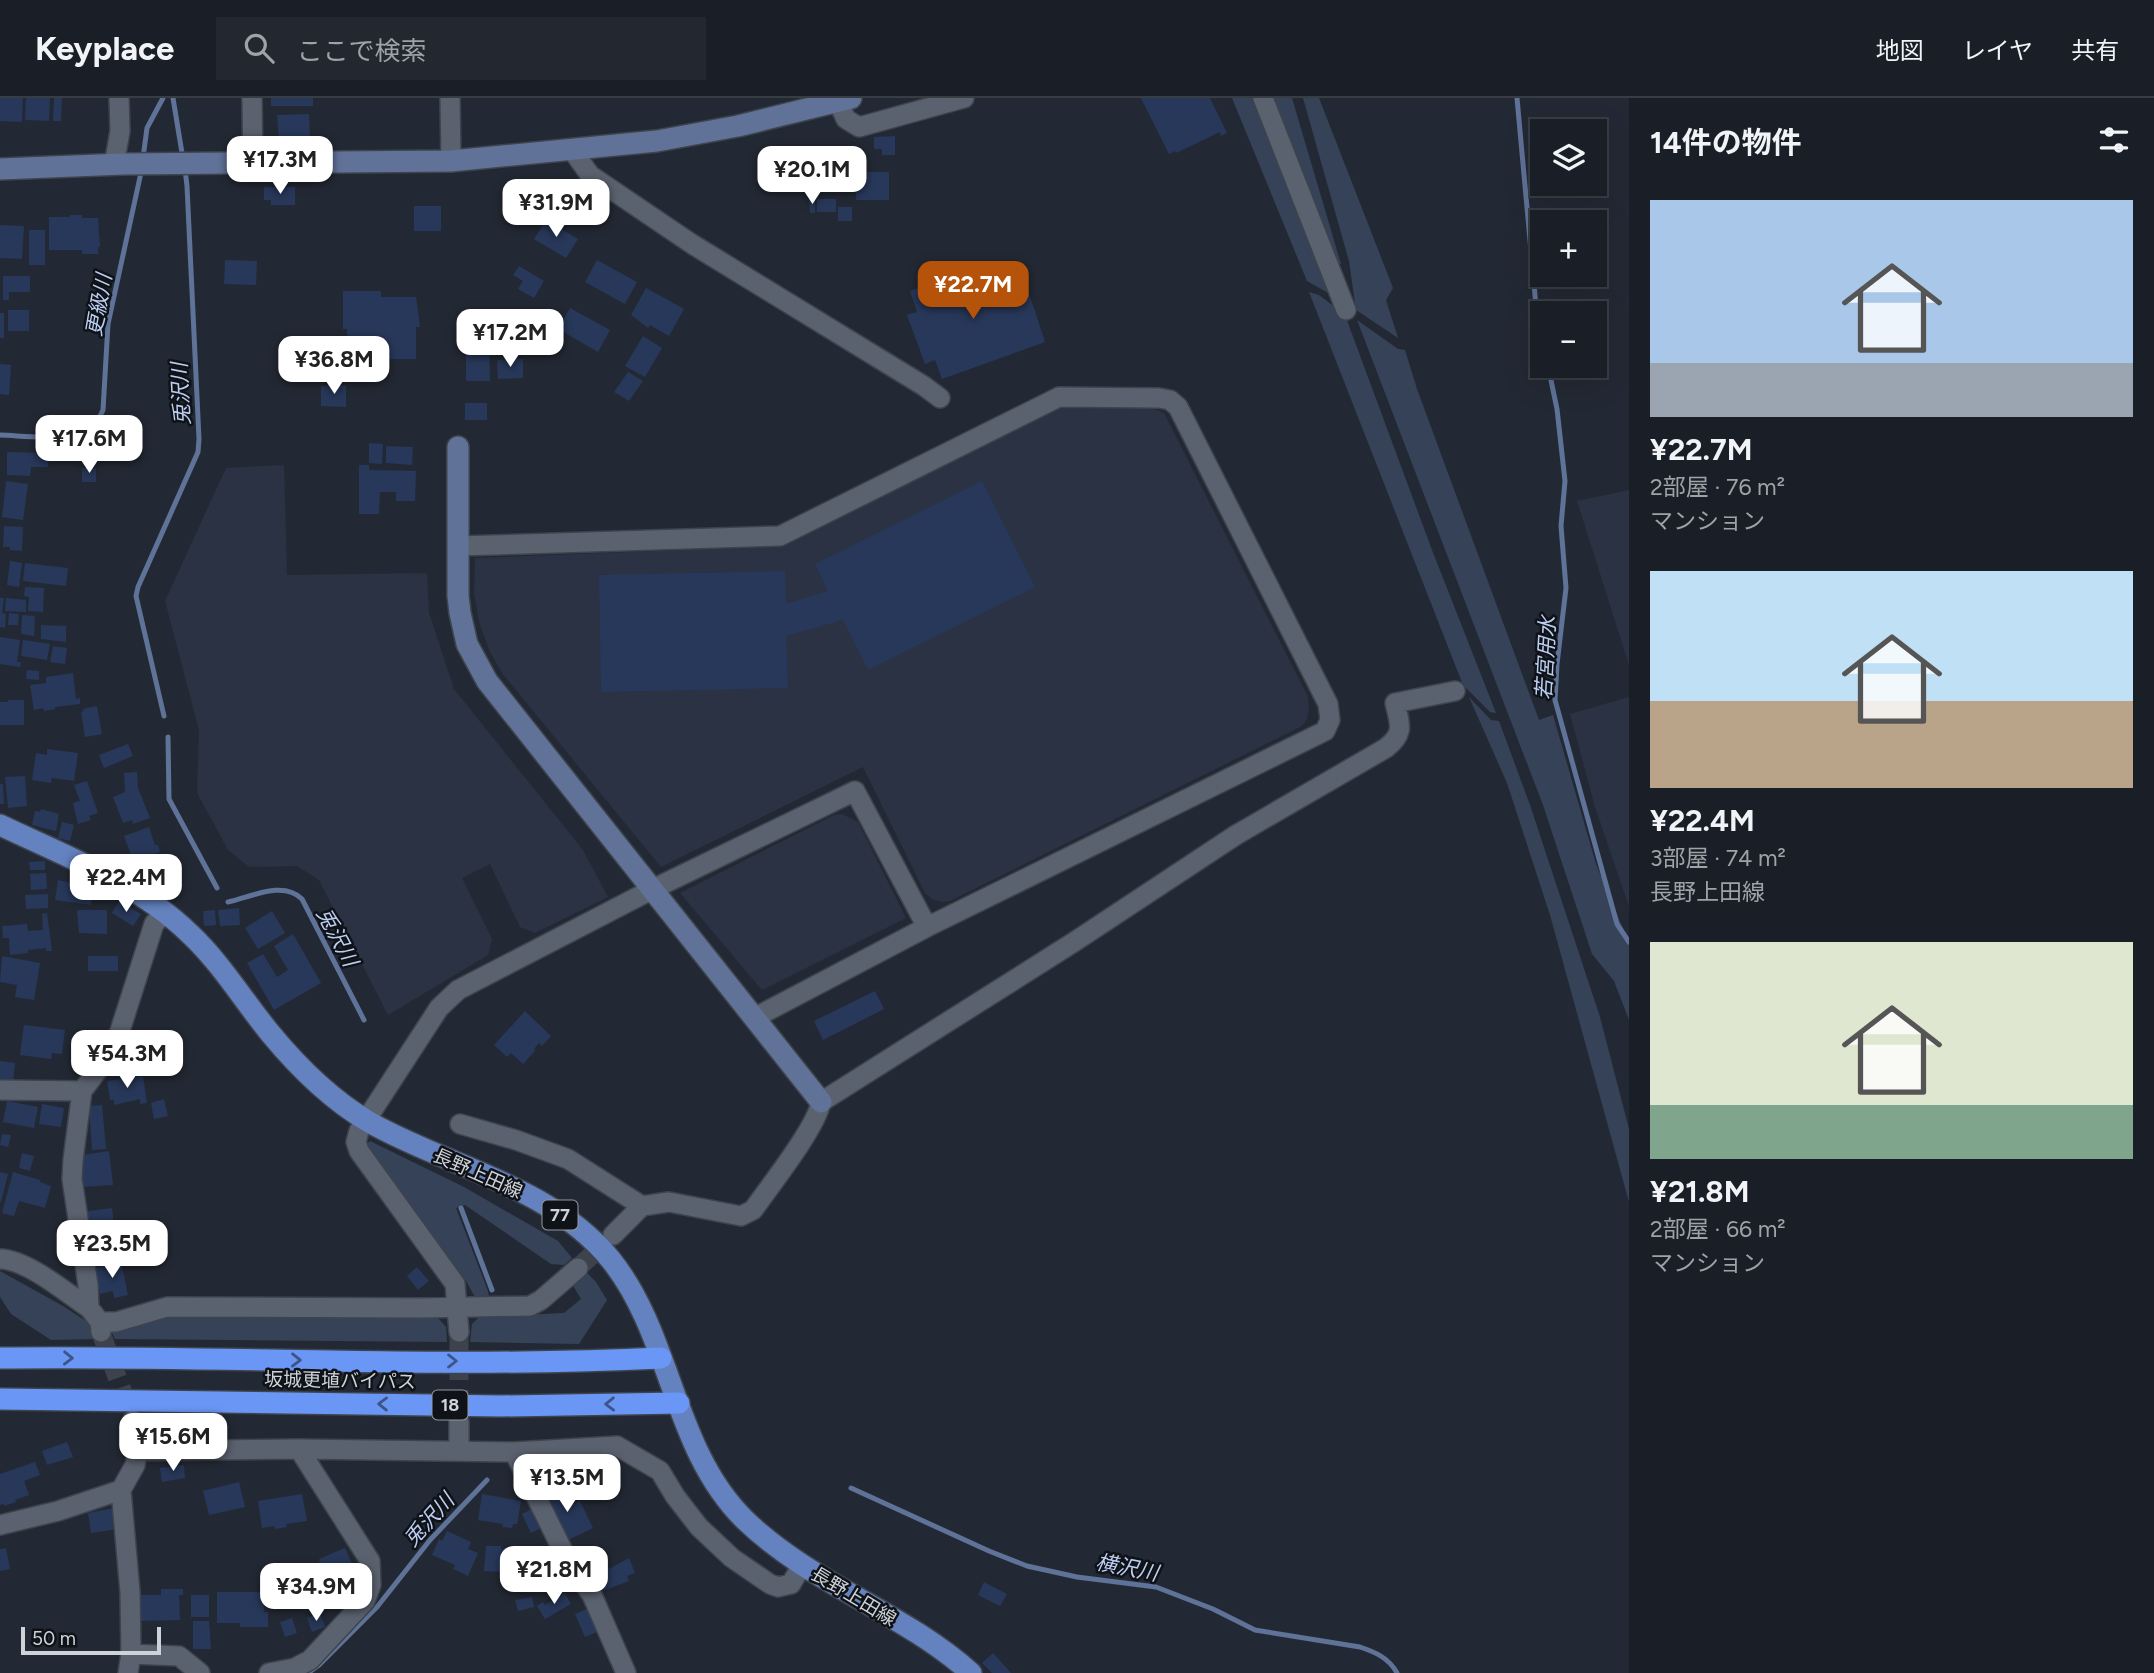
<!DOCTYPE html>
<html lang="ja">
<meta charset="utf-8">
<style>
:root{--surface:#1a1f27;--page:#23272f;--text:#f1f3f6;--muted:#9fa2a7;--line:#383d44;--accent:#b45309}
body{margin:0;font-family:Figtree,"Noto Sans JP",sans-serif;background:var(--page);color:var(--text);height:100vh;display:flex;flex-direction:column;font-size:26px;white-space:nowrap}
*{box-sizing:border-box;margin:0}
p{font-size:23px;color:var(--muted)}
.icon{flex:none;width:38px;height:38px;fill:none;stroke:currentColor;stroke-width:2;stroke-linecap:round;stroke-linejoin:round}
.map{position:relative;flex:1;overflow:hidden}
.side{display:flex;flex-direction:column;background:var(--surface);width:525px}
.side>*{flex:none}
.controls{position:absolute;left:1530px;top:21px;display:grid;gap:14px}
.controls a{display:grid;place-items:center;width:77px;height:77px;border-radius:0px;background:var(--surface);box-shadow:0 7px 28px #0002,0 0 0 2px var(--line);font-size:35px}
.scale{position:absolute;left:21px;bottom:18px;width:140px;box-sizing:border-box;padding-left:7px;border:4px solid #ced2d9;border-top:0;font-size:19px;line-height:24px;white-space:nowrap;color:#ced2d9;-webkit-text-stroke:5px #0f1217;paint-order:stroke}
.price{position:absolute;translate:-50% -60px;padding:0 16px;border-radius:14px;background:#fff;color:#222;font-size:23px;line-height:46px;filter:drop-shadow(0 2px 4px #0008)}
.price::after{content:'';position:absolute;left:50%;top:42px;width:21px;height:16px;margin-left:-10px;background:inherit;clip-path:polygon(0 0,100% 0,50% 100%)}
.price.active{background:var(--accent);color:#fff}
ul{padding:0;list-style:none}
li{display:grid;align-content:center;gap:14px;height:371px;padding:0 21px}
li span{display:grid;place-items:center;height:217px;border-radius:0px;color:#555}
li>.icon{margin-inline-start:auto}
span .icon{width:126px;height:126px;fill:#fffc;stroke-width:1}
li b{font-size:30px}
h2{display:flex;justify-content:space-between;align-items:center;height:84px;padding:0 21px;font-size:30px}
header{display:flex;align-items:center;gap:42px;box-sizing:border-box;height:98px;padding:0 35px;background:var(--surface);border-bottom:2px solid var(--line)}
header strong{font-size:33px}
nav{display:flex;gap:38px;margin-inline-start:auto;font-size:24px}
.search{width:490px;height:63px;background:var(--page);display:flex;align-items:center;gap:18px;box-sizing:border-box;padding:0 24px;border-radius:0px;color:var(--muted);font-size:26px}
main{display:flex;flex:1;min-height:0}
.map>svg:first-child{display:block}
.built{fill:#2a3243}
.green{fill:#364258}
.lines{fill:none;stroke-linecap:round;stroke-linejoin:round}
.stream{stroke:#5f7297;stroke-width:5}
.building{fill:#28385a}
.street-tunnel{stroke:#3d424d;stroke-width:19;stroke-dasharray:19 10;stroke-linecap:butt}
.street-casing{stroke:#3e444d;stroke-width:22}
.secondary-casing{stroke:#3e444d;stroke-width:24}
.primary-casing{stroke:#3e444d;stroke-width:24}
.highway-casing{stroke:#3e444d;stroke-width:24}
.street{stroke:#5b626f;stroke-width:19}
.secondary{stroke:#607297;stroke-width:21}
.primary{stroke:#6482bf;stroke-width:21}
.highway{stroke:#6a97f5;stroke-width:21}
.oneway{stroke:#3c5486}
.labels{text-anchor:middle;stroke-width:5;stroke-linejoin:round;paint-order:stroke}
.shield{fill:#0f1217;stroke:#95989f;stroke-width:2}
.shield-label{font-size:18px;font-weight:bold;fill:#ced2d9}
.street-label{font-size:19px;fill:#ced2d9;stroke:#0f1217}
.water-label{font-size:21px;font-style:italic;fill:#bccff3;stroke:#0f1217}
</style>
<header>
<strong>Keyplace</strong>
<div class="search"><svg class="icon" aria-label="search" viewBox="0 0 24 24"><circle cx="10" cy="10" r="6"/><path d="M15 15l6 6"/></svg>ここで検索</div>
<nav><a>地図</a><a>レイヤ</a><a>共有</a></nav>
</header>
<main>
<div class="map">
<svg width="1629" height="1575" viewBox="0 0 1629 1575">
<rect width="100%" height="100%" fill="#232934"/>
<path class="built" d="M1062,308L1153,310L1164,315L1308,599L1309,611L1307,621L1302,628L950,803L942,804L932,801L925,795L863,669L661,769L502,575L490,554L479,524L474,496L475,460L784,448Z
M284,367L287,477L427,475L429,515L454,591L583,752L608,799L535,835L520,829L490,766L462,780L492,841L488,857L388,917L319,782L297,768L249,769L228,752L197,695L199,632L165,503L226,370Z
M1629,392V567L1577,403Z
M1629,599V809L1595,709L1570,616Z
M842,716L858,724L906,820L762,892L680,795L834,717Z"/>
<path class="green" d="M1232,0H1256L1337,200L1307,183Z
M1274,0H1292L1341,166L1337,165Z
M1303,0H1319L1393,190L1386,202L1398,240L1356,212L1349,163Z
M1309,194L1319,197L1345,217L1432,452L1496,615L1490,614L1463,587Z
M1357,222L1398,251L1405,252L1417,291L1539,622L1553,617L1596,766L1629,845V922L1614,883L1592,856L1543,707Z
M1469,599L1491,622L1499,623L1530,707L1600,919L1629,1031V1104L1550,817L1507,685Z
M370,1043L464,1089L558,1143L572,1160L564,1167L551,1166L465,1107L456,1110L488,1193L489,1200L475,1199L466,1183L402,1099L367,1046Z
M0,1173L63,1208L89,1225L96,1241L51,1242L11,1216L0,1199Z
M586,1174L596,1184L607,1202L579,1246L470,1244L472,1226L479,1219L564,1215L581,1201L572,1186Z
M167,1217L437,1219L446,1229L447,1244L115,1241L112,1235Z"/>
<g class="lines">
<path class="stream" d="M173,0L183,61
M1517,0L1536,208L1542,237
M143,60L147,30L163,0
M1548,268L1557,311L1565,383L1561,428L1566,490L1557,566L1555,602L1617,826L1629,844
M0,337C33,338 88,349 103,312L108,226L142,70
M164,618L136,498L138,489L198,354L199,341L187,88L185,71
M168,639L169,701L217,790
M228,804C251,799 283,782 302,801L364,922
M461,1110L492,1192
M851,1390L989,1453L1027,1468L1077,1479L1156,1489L1213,1511L1255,1532L1360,1549C1375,1554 1389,1560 1397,1575
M308,1575L319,1567L377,1509L430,1442L487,1382"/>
</g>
<path class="building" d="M0,0H23L22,24L0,23Z
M26,0H50L49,23L25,22Z
M54,0H62L61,23H53Z
M271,0H313V8H271Z
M1141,0H1210L1227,35L1221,38L1220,34L1176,55L1175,53L1169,56Z
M309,16L310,39L279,41L277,17Z
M895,38V57H882V51H874V39Z
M856,74H889V102H856Z
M264,89H295V107H271V102H264Z
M809,101H815V115H810Z
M817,101H836V114H817Z
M414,108H441V133H414Z
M838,109H852V123H838Z
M70,117H82V120H98L100,149H98V156H82V152H49V119H70Z
M546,122L578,141L566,160L534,141Z
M0,127L24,128L22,161L0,160Z
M29,132H45V167H29Z
M225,162L257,163L256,187L224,186Z
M597,162L637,184L625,206L585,184Z
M519,168L544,183L534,200L518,191L523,183L513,177Z
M976,169L981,181L1003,173L1007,183L1023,177L1045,244L942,281L935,262L925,266L907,217L917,214L910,193Z
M3,178H30V194H9V202H3Z
M646,190L684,211L669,238L650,227L648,230L631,217Z
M343,193H381V199H416L420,229H416V261H347V231H343Z
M570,210L610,232L598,254L558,231Z
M8,212H29V233H8Z
M0,215H4V240H0Z
M466,238H489L490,283H466Z
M643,238L662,250L645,279L625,268Z
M523,261V280L498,281L497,262Z
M0,266L11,267L9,297L0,296Z
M628,274L643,283L629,303L614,294Z
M346,287V309L321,308V288Z
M465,305H487V322H465Z
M369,345L383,346L382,366L369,365Z
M386,348L413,349L412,367L386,365Z
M7,354L48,355V369H31L30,378L7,377Z
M359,367H369V372L416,373L415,403H396V394H380L379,416H359Z
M82,370H96V384H82Z
M6,383L28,386L23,422L2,419Z
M982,383L1035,489L868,572L843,522L786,538L788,590L601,594L599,477L785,473L786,506L828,493L815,466Z
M4,428L23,429L22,453L10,452V449H3Z
M10,463L22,465L19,489L7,487Z
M25,465L68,470L66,488L23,483Z
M25,489L44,490L43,514L28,513L29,499L24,498Z
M0,500H4L2,515L6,516L5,530L0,529Z
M6,500L26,502V514L5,513Z
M9,515L19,516L18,527H8Z
M22,517L35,518L34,538L21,536Z
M41,527L66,528V544L41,541Z
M0,539L20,542L17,564H21L20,569L0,566Z
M23,542L50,546L47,562L21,558Z
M53,548L67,550L65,566L50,564Z
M27,572L39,573V582L26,581Z
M73,575L76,601L80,600V606L55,609V611L44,613L43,610L34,612L30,587L46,585V579Z
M8,602H24V627H0V604H8Z
M97,608L102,636L85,639L81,614L84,613L83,611Z
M128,646L133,658L104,670L99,657Z
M47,651L78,655L74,683L52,680L51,685L32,682L36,655L47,657Z
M137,674L138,690L150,720L133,726L132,722L123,725L113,699L125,694L124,675Z
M25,678L27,708L8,710L5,679Z
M87,683L98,715L89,718L91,722L78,726L73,705L80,703L74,687Z
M0,686H3L4,706H0Z
M41,711L59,716L56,733L32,727L35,713L40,714Z
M62,724L74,727L70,743L58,740Z
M149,729L155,747H158L160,754L140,761L139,757L132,760L124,738Z
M45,763V772H30L29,764Z
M46,775L47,791L31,792L30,776Z
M58,782L94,790L91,807L55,802Z
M48,796V810L26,811L25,797Z
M119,803L141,816L133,828L112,815Z
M239,810L240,827L220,828L218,812Z
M77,812H107V836L79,835Z
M215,812L216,827L204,828L203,813Z
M272,813L285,835L258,851L245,830Z
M47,815L52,853H46V850L28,852V855L10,857L9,840H3L2,828L27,826L28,833L43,832L42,816Z
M293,836L321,885L274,912L247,865L263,856L277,879L288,872L274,848Z
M2,858L40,865L34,902L15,899L17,887L0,884Z
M88,858H118V873H88Z
M875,893L884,911L823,942L814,923Z
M525,913L551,938L542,948L539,945L534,951L535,953L523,966L511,955L507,959L494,947Z
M24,927L65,932L62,956L52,955L51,961L20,957Z
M0,963L15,965L13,984L0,982Z
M143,978L147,1005L140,1006V1001L114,1007V1002H110L107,983Z
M164,1001L168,1018L154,1021L151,1005Z
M7,1003L38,1009L34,1030L3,1024Z
M42,1006L64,1010L61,1029L39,1026Z
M102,1007L106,1051L92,1052L89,1008Z
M2,1036L11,1037L8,1049L0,1047Z
M109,1053L113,1087L81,1089L79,1065H84L83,1057Z
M22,1055L34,1058L30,1073L19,1070Z
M0,1074L8,1076L1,1104H0Z
M13,1074L40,1082V1084L51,1088L45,1110L19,1103L14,1118L2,1115Z
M112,1110L117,1154L98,1157L95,1134L86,1136L83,1114Z
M121,1164L128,1197L114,1200L113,1193L100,1196L94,1170Z
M417,1169L429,1183L418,1192L407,1178Z
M67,1344L73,1359L47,1367L42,1353Z
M35,1364L40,1377L24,1383L29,1397L15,1402L16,1404L4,1408V1406L0,1407V1376Z
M184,1367L185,1380L162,1384L160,1370Z
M239,1384L245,1409L209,1417L203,1393Z
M557,1386L568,1408L580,1403L593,1430L566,1443L542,1393Z
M302,1396L307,1423L286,1426L287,1429L275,1431L274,1428L262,1430L258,1403Z
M482,1396L521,1403L517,1426H513L512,1430L502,1429L503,1426L478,1422Z
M114,1410L118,1431L91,1435L88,1415Z
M533,1410L543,1429L531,1435L522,1416Z
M447,1433L471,1444L468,1451L478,1455L468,1478L453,1471L455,1467L432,1457L439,1441L442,1443Z
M486,1448H501V1451L527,1453L526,1480L504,1479L505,1474L484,1473Z
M6,1450L10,1471L0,1473V1451Z
M345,1450L357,1477L329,1490L327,1487L316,1491L307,1469L320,1464L319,1461Z
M534,1452L548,1453L547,1467H534Z
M629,1460L635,1475L627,1478L629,1483L597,1495L592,1480L595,1478L592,1471L607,1465L609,1471Z
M305,1474L314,1498L275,1512L267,1488Z
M984,1484L1007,1496L1000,1508L978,1497Z
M161,1491H183V1497H179L180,1522L140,1523V1497H161Z
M217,1494H264V1514H268V1529H240V1525H217Z
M565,1495L571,1506L545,1521L537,1508L543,1504L545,1507Z
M191,1497H209V1519H191Z
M532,1499L534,1509L518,1513L515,1502Z
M587,1511L597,1534L585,1539L575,1516Z
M320,1515L325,1529L312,1534L307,1520Z
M292,1520L297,1535L285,1539L280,1524Z
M193,1523H209L211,1551H193Z
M993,1555L1011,1575H992L982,1565Z"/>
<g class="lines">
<path class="street-tunnel" d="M578,1170L611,1139
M459,1234V1324
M101,1235L130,1314"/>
<g class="street-casing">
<path id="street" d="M252,0L253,65
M450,0L451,63
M1263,0L1346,212
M838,4L846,21L859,29L964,0
M573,53L590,77L692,146L924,288L940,300
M114,67L120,33L119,0
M458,448L780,438L1059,299L1159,300L1170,302L1178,309L1328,606L1330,622L1325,633L927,829L754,920
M0,992L82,993
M460,1026L516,1042L568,1061L642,1108
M613,1137L642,1108L669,1104L741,1118L753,1112C770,1088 816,1030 821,1004L1074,844L1236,737L1386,650C1405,635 1400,627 1395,605L1455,593
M0,1161C28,1162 65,1194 89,1210
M100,1224H116L167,1209L420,1210L530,1208L541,1202L578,1170
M101,1234L100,1224L89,1210L88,1187L72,1081L73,1062L82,993L104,964L118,939L154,826L165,814
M459,1234L455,1186L359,1053L356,1044L359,1033L439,910L458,892L651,792L855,693L927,829
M133,1322L138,1353
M459,1353V1324
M514,1354L569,1465L592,1497L626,1575
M121,1392L130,1494L131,1556L128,1575
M0,1427L58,1413L121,1392L135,1367L138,1353L299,1351L514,1354L617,1348L660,1373L675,1398L699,1429L732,1460L770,1486L778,1489L791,1486L802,1467
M131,1556L179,1558L200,1575
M269,1575L295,1570L310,1562L365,1503L371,1487L370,1463L299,1351"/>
</g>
<g class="secondary-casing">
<path id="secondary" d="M0,71L123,66L451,63L657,43L738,28L851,0
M458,349V498L460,515L467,546L487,583L821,1004"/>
</g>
<g class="primary-casing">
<path id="primary" d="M0,727C65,758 138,785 190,836C221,865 243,902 270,935C298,969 330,1001 369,1024C448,1069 550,1087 611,1162C672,1238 673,1352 745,1422C811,1486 903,1514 971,1575"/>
</g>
<g class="highway-casing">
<path id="highway" d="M0,1260C220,1257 441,1271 661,1260
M0,1301L502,1308L679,1305"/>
</g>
<use href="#street" class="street"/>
<use href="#secondary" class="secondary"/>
<use href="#primary" class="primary"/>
<use href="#highway" class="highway"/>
</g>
<defs><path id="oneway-chevron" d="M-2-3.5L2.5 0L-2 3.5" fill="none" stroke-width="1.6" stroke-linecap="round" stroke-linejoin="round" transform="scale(1.75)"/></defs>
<g class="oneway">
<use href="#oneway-chevron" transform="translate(68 1260) rotate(1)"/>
<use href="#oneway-chevron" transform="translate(296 1262) rotate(1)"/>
<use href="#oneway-chevron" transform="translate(452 1263)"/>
<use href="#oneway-chevron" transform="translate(383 1306) rotate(-179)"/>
<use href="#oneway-chevron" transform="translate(610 1306) rotate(179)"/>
</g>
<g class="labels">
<g class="shield">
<rect x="542.5" y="1102.5" width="35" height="29" rx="5"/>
<rect x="432.5" y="1292.5" width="35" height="29" rx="5"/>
</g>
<g class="shield-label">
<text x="560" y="1123">77</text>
<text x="450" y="1313">18</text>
</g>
<g class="street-label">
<text transform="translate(478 1075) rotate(24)" y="7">長野上田線</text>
<text transform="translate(340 1282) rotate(1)" y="7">坂城更埴バイパス</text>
<text transform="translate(854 1498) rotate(31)" y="7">長野上田線</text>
</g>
<g class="water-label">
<text transform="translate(99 207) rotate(-80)" y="7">更級川</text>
<text transform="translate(181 296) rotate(-93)" y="7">兎沢川</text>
<text transform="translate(1546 560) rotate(-87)" y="7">若宮用水</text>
<text transform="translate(337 839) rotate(62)" y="7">兎沢川</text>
<text transform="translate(429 1422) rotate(-48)" y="7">兎沢川</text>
<text transform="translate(1127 1470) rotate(11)" y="7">横沢川</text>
</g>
</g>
</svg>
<div class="controls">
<a><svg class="icon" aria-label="layers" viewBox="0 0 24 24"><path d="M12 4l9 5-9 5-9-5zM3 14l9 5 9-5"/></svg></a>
<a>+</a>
<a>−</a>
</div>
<div class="scale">50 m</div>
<b class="price" style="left:280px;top:98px">¥17.3M</b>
<b class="price" style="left:812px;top:108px">¥20.1M</b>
<b class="price" style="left:556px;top:141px">¥31.9M</b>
<b class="price active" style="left:973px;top:223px">¥22.7M</b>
<b class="price" style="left:510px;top:271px">¥17.2M</b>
<b class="price" style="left:334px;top:298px">¥36.8M</b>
<b class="price" style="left:89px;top:377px">¥17.6M</b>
<b class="price" style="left:126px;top:816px">¥22.4M</b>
<b class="price" style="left:127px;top:992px">¥54.3M</b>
<b class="price" style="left:112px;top:1182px">¥23.5M</b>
<b class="price" style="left:173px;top:1375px">¥15.6M</b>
<b class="price" style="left:567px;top:1416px">¥13.5M</b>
<b class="price" style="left:554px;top:1508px">¥21.8M</b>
<b class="price" style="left:316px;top:1525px">¥34.9M</b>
</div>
<section class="side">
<h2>14件の物件<svg class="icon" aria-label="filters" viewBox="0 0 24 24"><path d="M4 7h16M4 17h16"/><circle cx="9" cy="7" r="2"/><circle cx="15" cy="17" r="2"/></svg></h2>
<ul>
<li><span style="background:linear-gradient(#a9c7e8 75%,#9aa5b1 0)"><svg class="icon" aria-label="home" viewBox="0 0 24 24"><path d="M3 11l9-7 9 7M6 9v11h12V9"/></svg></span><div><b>¥22.7M</b><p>2部屋 · 76 m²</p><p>マンション</p></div></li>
<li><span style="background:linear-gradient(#bfe0f5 60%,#b9a48a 0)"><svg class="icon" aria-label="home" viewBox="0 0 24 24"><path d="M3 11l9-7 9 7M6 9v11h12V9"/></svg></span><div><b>¥22.4M</b><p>3部屋 · 74 m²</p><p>長野上田線</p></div></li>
<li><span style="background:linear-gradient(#dfe7d0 75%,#7fa58c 0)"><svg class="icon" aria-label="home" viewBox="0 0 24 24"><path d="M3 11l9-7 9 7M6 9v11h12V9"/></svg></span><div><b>¥21.8M</b><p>2部屋 · 66 m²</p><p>マンション</p></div></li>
</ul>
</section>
</main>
